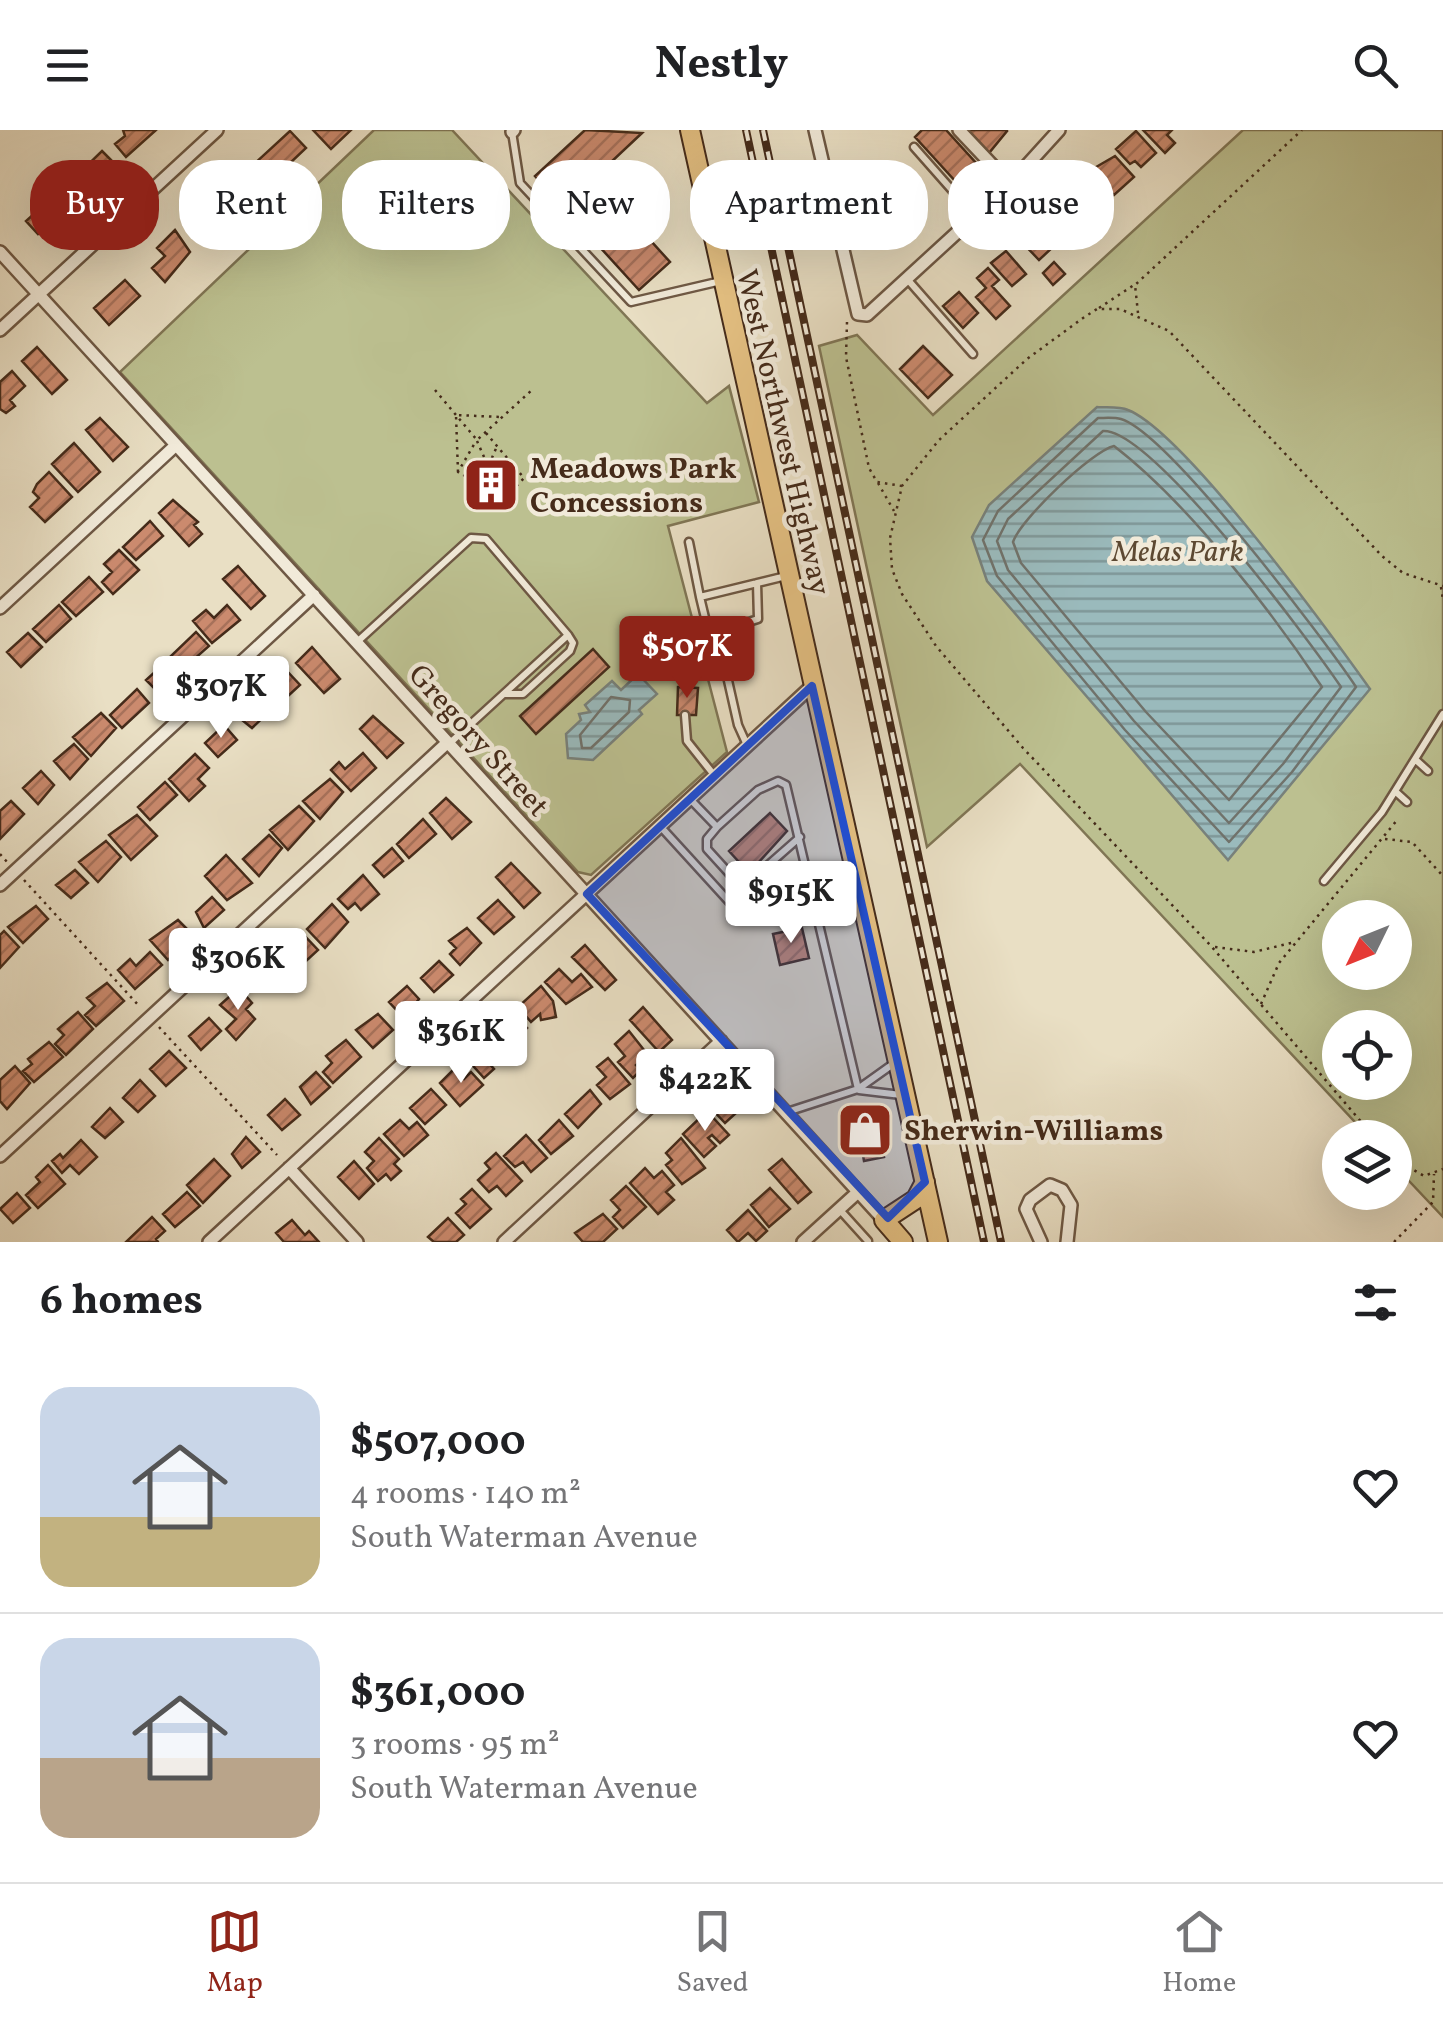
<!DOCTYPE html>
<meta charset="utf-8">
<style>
:root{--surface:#fff;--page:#f2f2f2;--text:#202124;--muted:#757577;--line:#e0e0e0;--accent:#8f2418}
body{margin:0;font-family:Vollkorn,serif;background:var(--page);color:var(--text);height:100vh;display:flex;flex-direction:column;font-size:38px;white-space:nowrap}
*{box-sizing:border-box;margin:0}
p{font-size:32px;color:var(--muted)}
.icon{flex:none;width:55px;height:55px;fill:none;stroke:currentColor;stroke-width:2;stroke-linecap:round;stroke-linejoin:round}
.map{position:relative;height:1112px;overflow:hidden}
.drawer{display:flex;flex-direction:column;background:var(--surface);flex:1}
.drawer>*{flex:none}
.guide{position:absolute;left:30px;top:30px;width:1385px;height:90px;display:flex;gap:20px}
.needle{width:65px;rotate:227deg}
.buttons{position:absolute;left:1322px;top:770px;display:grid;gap:20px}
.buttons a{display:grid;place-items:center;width:90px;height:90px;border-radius:50%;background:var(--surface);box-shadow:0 10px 40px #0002;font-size:50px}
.price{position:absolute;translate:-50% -85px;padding:0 22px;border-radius:10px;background:#fff;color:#222;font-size:32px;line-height:65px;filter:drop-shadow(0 2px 5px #0008)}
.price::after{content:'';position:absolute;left:50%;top:60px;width:30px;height:22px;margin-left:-15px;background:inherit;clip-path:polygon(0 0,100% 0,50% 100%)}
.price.current{background:var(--accent);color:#fff}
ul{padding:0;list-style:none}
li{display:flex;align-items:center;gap:30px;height:250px;padding:0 40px}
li+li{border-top:2px solid var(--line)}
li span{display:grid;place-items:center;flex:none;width:280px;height:200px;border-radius:30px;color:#555}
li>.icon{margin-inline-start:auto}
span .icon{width:120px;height:120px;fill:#fffc;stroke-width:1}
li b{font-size:42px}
h2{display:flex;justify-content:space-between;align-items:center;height:120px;padding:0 40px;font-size:42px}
.tag{padding:0 35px;border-radius:40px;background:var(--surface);box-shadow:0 10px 40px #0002;font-size:35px;line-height:90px}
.tag.current{background:var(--accent);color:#fff}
header{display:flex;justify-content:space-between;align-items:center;height:130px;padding:0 40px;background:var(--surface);font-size:45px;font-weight:700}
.menu{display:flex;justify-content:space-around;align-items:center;height:140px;border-top:2px solid var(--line);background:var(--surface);font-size:28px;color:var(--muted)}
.menu a{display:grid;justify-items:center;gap:5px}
.menu .current{color:var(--accent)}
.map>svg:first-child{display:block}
.park{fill:#bcc090;stroke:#807655;stroke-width:2.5;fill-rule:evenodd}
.water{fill:url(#water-rules);stroke:#78817b;stroke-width:2.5}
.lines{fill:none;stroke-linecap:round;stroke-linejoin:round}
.shore{stroke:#70726b;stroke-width:2.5}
.building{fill:url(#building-hatch);stroke:#452b1a;stroke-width:2.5}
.lane-casing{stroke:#6e5844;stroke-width:11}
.street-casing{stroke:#6e5844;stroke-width:16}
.primary-casing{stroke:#452b1a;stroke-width:22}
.path{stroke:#452b1a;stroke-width:2.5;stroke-dasharray:2.5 5;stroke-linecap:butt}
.lane{stroke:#f1ead9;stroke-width:6}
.street{stroke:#f1ead9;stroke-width:11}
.primary{stroke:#e4c082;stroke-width:18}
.rail-casing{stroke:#452b1a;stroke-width:8}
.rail{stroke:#f1ead9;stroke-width:4;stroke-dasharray:11;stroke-linecap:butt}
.marked{fill:#1d4ed8;fill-opacity:0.2;stroke:#1d4ed8;stroke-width:8;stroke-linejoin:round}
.labels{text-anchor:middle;stroke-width:9;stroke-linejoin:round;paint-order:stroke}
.street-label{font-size:30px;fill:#452b1a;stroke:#f1ead9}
.poi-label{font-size:30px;font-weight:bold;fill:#452b1a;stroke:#f1ead9;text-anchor:start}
.park-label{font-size:30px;font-style:italic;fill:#5d4932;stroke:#f1ead9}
</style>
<header><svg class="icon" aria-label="menu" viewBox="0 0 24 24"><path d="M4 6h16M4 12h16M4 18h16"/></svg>Nestly<svg class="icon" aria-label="search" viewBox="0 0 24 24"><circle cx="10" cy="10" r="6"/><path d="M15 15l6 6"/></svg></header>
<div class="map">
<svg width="1443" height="1112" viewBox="0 0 1443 1112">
<defs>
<pattern id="water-rules" width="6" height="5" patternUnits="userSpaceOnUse" patternTransform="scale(2.5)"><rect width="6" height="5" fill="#9ababc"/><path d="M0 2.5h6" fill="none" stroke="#7f9798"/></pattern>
<pattern id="building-hatch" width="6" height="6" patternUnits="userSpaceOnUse" patternTransform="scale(2.5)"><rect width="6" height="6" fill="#cb8a6e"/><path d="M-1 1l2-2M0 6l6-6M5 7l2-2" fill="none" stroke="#a7715a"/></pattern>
</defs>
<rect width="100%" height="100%" fill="#e9dfc4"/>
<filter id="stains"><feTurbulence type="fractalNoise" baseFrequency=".002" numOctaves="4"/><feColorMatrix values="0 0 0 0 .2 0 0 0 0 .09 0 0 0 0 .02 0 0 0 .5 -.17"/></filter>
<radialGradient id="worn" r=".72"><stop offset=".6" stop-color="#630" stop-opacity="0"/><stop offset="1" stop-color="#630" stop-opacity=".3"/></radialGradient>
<path class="park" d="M374,0H452L707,273L729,256L759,372L668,396L727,622L591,745L578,742L120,242Z
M1243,0H1443V1087L1395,1036V1008L1369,1007L1020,634L927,717L819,216L857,205L933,285ZM1340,788H1395V842H1340ZM1340,898H1395V952H1340Z"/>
<path class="water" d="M1097,277C1106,278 1119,276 1128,280C1184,302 1330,503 1370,559L1228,730L987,451L972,407L989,375Z
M638,544L657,564L639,580L642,584L593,630L568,628L566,604L581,590L579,584L590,582L585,575L612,551L621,560Z"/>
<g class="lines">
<path class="shore" d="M1098,288C1105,288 1114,287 1121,289C1168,303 1324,509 1356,557L1292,642L1229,712L1125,600L997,446L983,410L998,381Z
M1103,301C1151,298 1310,511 1341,557L1283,634L1229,693L1134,591L1008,440L997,411L1008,389Z
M1114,316C1188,373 1270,479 1322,557L1229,670L1146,582L1021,433L1013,412C1020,390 1092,321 1114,316Z
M611,567L630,570L629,582L591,618H582L580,605Z"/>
</g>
<path class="building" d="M156,0L126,27L115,14L125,6L123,0Z
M313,0H351L331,19Z
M585,0L642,3L594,48L670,132L639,160L535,46Z
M922,0H946L977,34L957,53L915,7Z
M968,0H1006L1007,1L989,23Z
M1143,0H1172L1167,5L1175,13L1165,23Z
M290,1L306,18L269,53L252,36Z
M1136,1L1156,23L1141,37L1135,31L1130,34L1116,19Z
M102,21L117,36L84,69L69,53Z
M1115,26L1134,47L1114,65L1091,40Z
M1089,44L1103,58L1084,76L1071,63Z
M235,46L250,62L238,74L241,78L213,104L197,87Z
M56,64L71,81L38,104L26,91Z
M1062,67L1087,95L1063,116L1043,94Z
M1035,95L1054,116L1039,130L1019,109Z
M175,100L190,122L165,152L152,138L165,126L157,118Z
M1006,121L1026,144L1012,156L991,133Z
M1054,132L1065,144L1053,155L1043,143Z
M988,138L999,150L992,156L1010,176L996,189L976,167L986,158L977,148Z
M125,150L140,166L109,195L94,178Z
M959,162L978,183L963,198L943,176Z
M923,216L952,245L928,268L900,239Z
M37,217L67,250L52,264L22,231Z
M12,241L25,256L10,270L15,276L6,283L0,279V252Z
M100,288L128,317L113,331L86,300Z
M74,313L100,342L78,362L52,334Z
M488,340L502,346L505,361L493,371L479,365L476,350Z
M49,342L72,367L45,392L30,377L39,368L33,362L37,354Z
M173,370L198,392L194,395L202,404L189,416L159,383Z
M150,391L163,406L136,430L123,417Z
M119,420L139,440L113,464L102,452L112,442L104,434Z
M238,436L265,466L251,479L223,449Z
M89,447L103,462L76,486L62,472Z
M59,475L71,489L46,512L33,499Z
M227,475L240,490L212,513L193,491L206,480L214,488Z
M196,502L209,516L183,539L171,526Z
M28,503L42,517L21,537L7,522Z
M312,517L340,549L324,563L296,533Z
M593,519L609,537L536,604L520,586Z
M167,531L179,545L159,563L146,550Z
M287,541L300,555L275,578L262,565Z
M678,557L698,558L696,585H677Z
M137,559L149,573L122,598L110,585Z
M257,567L270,581L252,598L237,586Z
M101,583L116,598L91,626L73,607Z
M373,586L403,613L387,628L360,599Z
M224,595L237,610L218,627L205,613Z
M74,614L88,629L70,649L54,631Z
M363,623L376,638L351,661L331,640L339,632L345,639Z
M195,624L209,638L198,649L205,656L189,671L169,649Z
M41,641L54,655L38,674L23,658Z
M330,649L343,662L320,689L303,671Z
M165,652L177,665L150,690L138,677Z
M446,668L471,692L452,709L430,683Z
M11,671L24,684L0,709V681Z
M299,676L314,691L288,720L270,700Z
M770,683L787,701L749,743L729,721Z
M137,685L157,706L131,730L109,705Z
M423,689L436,704L409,728L397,714Z
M269,705L282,718L259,746L243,729Z
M106,711L121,727L98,752L79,732Z
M392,718L403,731L384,747L373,735Z
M226,725L252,753L227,770L205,746Z
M511,733L540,763L524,778L496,747Z
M75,740L88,753L71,768L56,755Z
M363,745L379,764L361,780L355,773L348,779L338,769Z
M212,767L224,780L204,798L196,782Z
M498,770L514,787L494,804L478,788Z
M332,774L348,792L325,818L307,799Z
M36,776L48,789L23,813L8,797Z
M178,790L193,805L168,830L150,810Z
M467,798L481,813L460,835L450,824L456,818L449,811Z
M802,798L809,828L780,835L773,804Z
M4,801L19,817L0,838V805Z
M301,802L318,820L293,843L276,825Z
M585,815L616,850L605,860L572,827Z
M150,822L162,835L135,859L118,840L130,829L136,836Z
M269,828L283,843L263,861L250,847Z
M439,831L453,845L434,862L421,848Z
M559,839L572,852L581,844L592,857L566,874L545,852Z
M107,853L124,871L96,896L85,885L95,876L87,868Z
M407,856L419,869L404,888L389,872Z
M541,856L553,871L556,887L541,890L540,884L531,892L518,877Z
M239,858L252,873L246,879L255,889L236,910L226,899L236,889L220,875Z
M643,877L672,910L659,922L630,890Z
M78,882L93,899L66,925L55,914L64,905L58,899Z
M378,884L393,900L373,918L356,900Z
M514,885L527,898L506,918L491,903Z
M209,888L221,901L201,920L189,906Z
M629,901L648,925L636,935L641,940L633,948L618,932L625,926L615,914Z
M346,910L361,927L333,953L323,942L332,933L326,926Z
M486,910L498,923L487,931L494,939L484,948L466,928Z
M49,912L63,927L34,952L23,941L32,934L28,929Z
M169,921L186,938L166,956L150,939Z
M608,928L630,954L610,969L597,955L606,947L597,937Z
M15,936L30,953L7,979L0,971V950Z
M454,939L464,949L471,942L483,955L460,976L440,953Z
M316,942L330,957L311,974L300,957Z
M140,950L155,966L138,982L123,968Z
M431,959L446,975L425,994L410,978Z
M731,959L746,974L725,993L711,978Z
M590,960L601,974L578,998L565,984Z
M285,969L300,985L282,1000L268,985Z
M110,978L123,992L105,1008L92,997Z
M874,979L884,1027L864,1031L861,1014L854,1016L848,985Z
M707,981L729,1005L720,1013L712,1005L708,1008L716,1016L704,1027L683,1004Z
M400,990L409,999L417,992L428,1005L404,1026L384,1004Z
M559,990L573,1006L551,1024L539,1010Z
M526,1005L547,1028L531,1042L523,1032L515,1037L504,1026Z
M246,1007L260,1022L242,1038L232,1024Z
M379,1008L399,1029L394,1034L401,1041L391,1050L386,1044L378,1051L367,1038L374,1031L365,1022Z
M681,1008L705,1038L682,1054L666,1035L672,1030L666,1023Z
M81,1010L97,1027L79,1044L70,1035L62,1043L52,1031L60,1024L63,1028Z
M496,1023L522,1051L506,1066L497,1056L489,1062L478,1050L490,1039L485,1033Z
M214,1029L230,1046L203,1073L187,1055Z
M782,1029L811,1062L798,1073L769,1040Z
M354,1031L374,1054L359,1069L338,1047Z
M48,1035L65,1054L38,1078L26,1065L40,1052L36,1047Z
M645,1038L654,1048L662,1041L674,1055L666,1062L674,1070L658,1084L630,1053Z
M626,1056L646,1077L623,1098L613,1087L620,1080L611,1070Z
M770,1058L790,1079L769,1097L751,1075Z
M472,1059L491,1079L470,1098L456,1083L466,1074L461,1069Z
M187,1062L200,1076L175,1097L163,1084Z
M17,1063L30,1078L13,1093L0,1079Z
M748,1080L767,1101L756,1111L748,1103L738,1112L727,1100Z
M603,1084L617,1099L603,1112H583L575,1103Z
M152,1087L165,1101L156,1109L158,1112H126Z
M448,1088L464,1105L456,1112H434L428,1107Z
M292,1090L305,1105L309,1101L319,1112H284L276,1103Z"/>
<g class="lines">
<g class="lane-casing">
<path id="lane" d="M512,2L520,53L631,172L721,151
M914,17L974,85
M908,150L973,224
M689,412L700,467L786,446
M700,467L706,492L720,501L758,489L757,453
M357,512L471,408L486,409L568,505L450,613
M720,515L738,595L747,615
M506,564H523L570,521L573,513L568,505
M685,585L687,611L714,645
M1417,631L1428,641
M1396,662L1407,672
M691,670L717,697L758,660L778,651L786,655L858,959
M660,696L744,788L752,790L809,744L851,735
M717,697L707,709V719L737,752L748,753L800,707
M1324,751L1382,682L1443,584
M859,960L901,965
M787,982L858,959L893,934
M840,1080L868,1111"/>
</g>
<g class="street-casing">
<path id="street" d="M815,0L858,184L867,185L1010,54L1059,0
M959,0L1010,54
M512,2L514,0
M0,122L884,1090
M0,200L217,0
M0,478L176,315
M0,755L314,465
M0,1026L448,612
M289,1038L357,1112
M209,1112L812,556
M504,1112L721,911
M803,1112L858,1062
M1041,1112L1026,1079L1030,1070L1050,1055L1062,1060L1071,1075L1067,1112"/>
</g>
<g class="primary-casing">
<path id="primary" d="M690,0L938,1112
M903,1112L884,1090L916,1069L925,1052"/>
</g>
<path class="path" d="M1099,178L1134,155
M1138,183L1135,155L1302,0
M847,192L846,227L869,338L877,352L902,356
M435,260L477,310L532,260
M486,303L524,348L509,364
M477,311L488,336
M489,335L497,316
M458,342L456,285L501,287
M472,350L458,342L476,311
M878,353L894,381
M1441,457L1443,470
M1385,709L1412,712L1443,746
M0,724L8,733
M24,750L140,877
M1215,817L1254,822L1295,812
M1261,874L1279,833L1398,689
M159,897L277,1025
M1375,1008L1211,816L1023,618L936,516L902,464L892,439L890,408L902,356L939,310L1027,229L1083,188L1097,179H1120L1169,201L1382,426L1403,443L1443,456
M1395,1029L1424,1046L1443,1039
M1394,1112L1433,1072L1434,1044"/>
<use href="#lane" class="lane"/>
<use href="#street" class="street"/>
<use href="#primary" class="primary"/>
<g class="rail-casing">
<path id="rail" d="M746,0L984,1112
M763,0L1001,1112"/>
</g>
<use href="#rail" class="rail"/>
</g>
<path class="marked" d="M812,556L925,1052L888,1088L587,764Z"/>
<defs>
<g id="building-square" transform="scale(2.875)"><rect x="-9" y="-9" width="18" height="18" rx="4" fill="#8f2418" stroke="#f1ead9"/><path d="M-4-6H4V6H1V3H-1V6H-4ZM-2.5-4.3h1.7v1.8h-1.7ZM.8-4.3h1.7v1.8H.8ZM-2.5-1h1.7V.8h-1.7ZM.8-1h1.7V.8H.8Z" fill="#fff"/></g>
<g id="shop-square" transform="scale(2.875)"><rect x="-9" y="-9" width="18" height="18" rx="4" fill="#8f2418" stroke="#f1ead9"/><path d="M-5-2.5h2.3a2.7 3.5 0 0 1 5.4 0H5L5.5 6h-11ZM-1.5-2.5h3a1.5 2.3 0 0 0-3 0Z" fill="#fff"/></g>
</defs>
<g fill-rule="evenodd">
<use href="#building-square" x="491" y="355"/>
<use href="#shop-square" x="865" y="1000"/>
</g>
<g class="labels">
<g class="street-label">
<text transform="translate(784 302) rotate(77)" y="10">West Northwest Highway</text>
<text transform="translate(479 610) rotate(48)" y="10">Gregory Street</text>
</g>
<g class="poi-label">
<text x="530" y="348">Meadows Park<tspan x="530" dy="34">Concessions</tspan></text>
<text x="904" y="1010">Sherwin-Williams</text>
</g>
<g class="park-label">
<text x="1178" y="431">Melas Park</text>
</g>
</g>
<rect width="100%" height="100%" filter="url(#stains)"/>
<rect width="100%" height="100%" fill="url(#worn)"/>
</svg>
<div class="buttons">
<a><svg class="needle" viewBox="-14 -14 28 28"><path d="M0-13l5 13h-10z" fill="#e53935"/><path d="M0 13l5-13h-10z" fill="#757577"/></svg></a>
<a><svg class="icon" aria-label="locate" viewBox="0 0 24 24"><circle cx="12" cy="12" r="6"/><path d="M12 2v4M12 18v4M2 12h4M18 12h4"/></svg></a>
<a><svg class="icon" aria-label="layers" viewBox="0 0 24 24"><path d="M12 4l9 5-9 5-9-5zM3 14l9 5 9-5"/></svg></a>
</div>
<b class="price current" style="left:687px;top:571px">$507K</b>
<b class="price" style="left:221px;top:611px">$307K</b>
<b class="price" style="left:791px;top:816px">$915K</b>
<b class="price" style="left:238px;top:883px">$306K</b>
<b class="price" style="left:461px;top:956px">$361K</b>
<b class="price" style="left:705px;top:1004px">$422K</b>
<div class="guide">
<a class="tag current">Buy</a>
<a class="tag">Rent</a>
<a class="tag">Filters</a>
<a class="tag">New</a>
<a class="tag">Apartment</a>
<a class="tag">House</a>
</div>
</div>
<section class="drawer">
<h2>6 homes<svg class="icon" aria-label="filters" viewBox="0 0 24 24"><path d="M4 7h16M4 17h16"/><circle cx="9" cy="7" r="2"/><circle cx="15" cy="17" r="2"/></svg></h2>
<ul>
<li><span style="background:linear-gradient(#c9d6e8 65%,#c2b280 0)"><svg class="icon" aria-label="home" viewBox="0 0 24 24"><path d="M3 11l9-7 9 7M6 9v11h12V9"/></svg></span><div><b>$507,000</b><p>4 rooms · 140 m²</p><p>South Waterman Avenue</p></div><svg class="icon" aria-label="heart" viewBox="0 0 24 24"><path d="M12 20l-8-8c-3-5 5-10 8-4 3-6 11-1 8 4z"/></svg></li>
<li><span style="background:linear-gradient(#c9d6e8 60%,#b9a48a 0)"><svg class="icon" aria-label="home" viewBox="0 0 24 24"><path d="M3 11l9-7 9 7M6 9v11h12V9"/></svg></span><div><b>$361,000</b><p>3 rooms · 95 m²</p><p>South Waterman Avenue</p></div><svg class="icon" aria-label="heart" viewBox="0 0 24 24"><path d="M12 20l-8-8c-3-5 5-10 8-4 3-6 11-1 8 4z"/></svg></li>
</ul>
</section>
<nav class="menu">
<a class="current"><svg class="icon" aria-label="map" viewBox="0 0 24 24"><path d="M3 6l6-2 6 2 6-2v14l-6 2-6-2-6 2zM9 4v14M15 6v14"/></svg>Map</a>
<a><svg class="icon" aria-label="saved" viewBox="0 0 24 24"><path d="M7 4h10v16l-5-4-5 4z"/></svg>Saved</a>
<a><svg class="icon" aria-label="home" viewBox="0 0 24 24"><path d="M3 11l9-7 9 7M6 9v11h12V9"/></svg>Home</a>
</nav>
